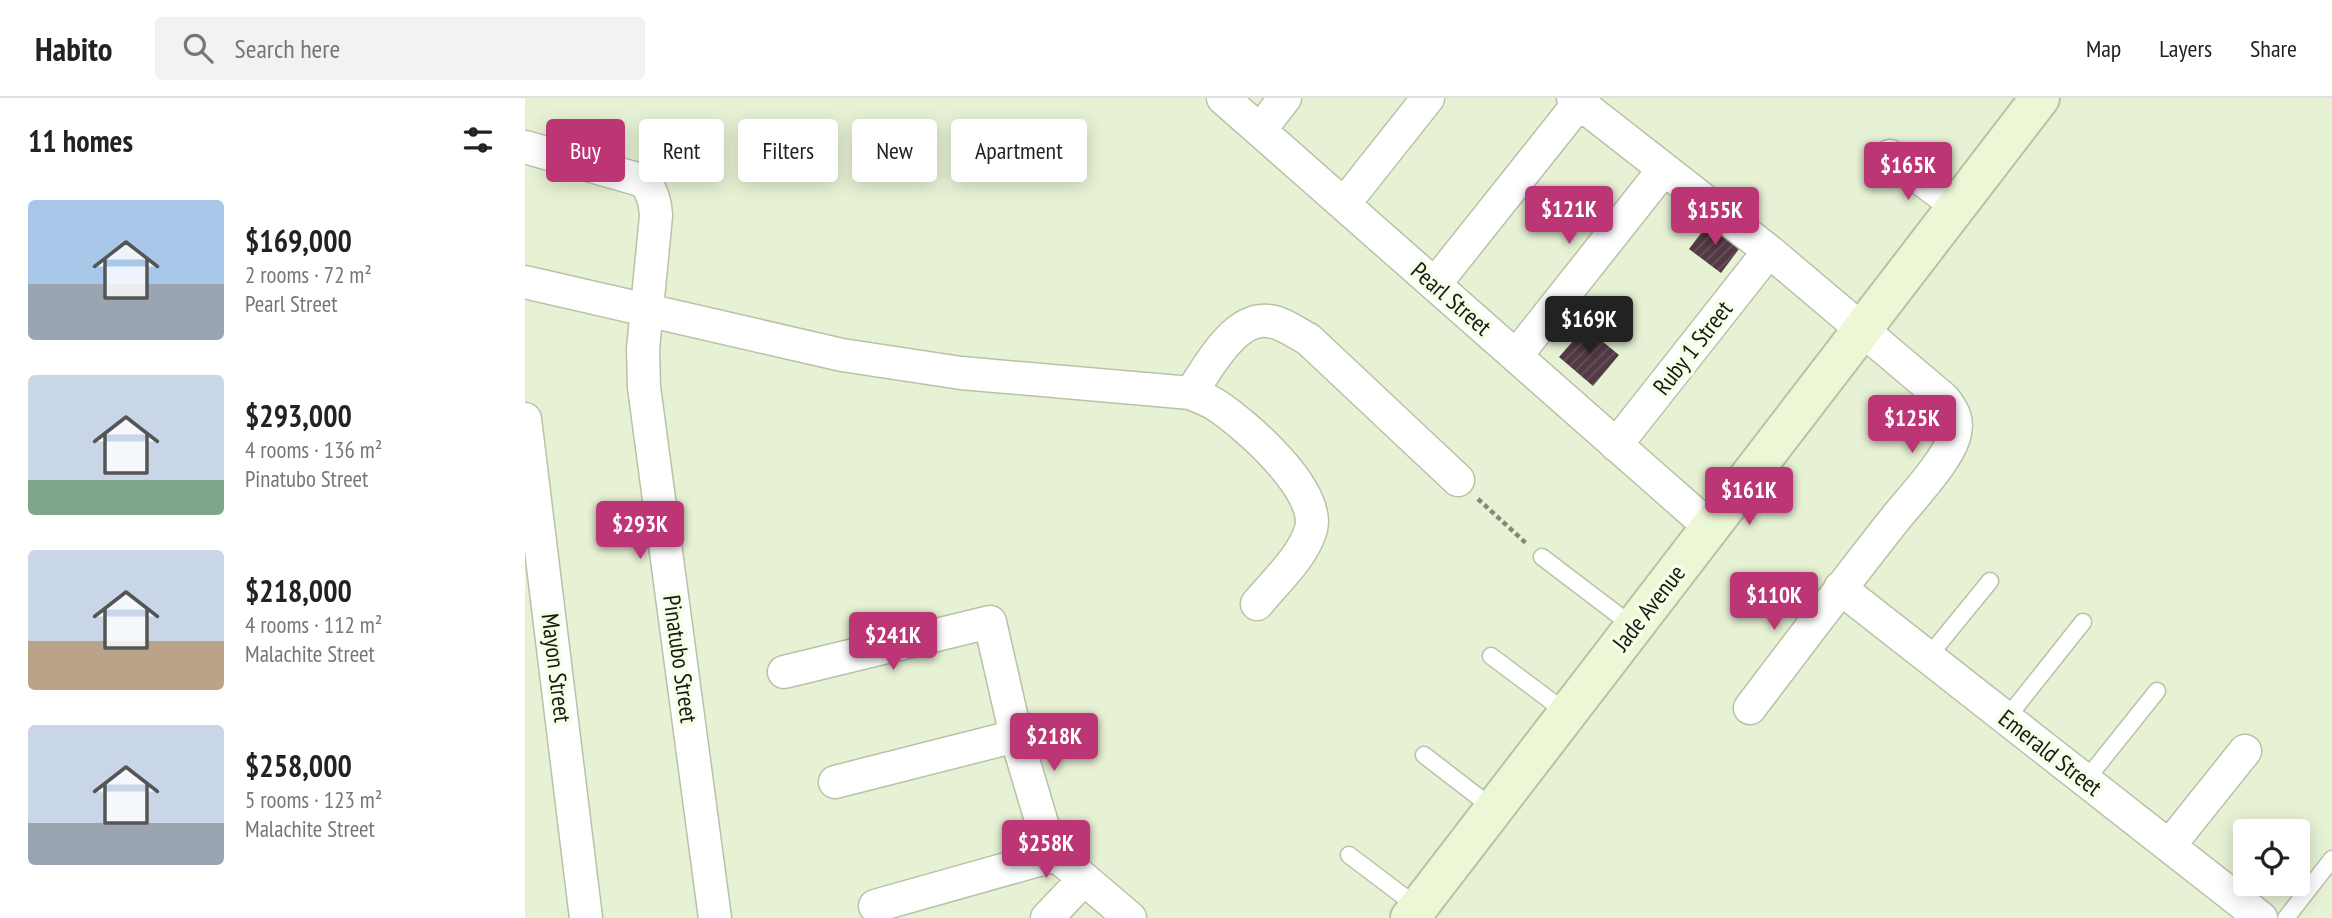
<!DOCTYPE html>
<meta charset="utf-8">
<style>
:root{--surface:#fff;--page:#f2f2f2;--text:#222;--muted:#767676;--line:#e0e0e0;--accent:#bc3574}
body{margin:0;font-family:"PT Sans Narrow",sans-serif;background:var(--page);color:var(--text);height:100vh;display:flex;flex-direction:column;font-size:26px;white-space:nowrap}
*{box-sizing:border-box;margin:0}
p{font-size:23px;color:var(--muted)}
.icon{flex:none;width:38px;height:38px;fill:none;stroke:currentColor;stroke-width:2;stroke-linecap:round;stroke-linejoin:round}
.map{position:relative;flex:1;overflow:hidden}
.sheet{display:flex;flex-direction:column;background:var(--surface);width:525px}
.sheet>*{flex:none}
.top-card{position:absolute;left:21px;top:21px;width:665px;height:63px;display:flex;gap:14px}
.tools{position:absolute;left:1708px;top:721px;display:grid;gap:14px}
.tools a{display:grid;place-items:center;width:77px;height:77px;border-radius:7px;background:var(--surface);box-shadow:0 4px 18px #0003;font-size:35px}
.price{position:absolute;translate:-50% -60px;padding:0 16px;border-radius:7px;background:var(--accent);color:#fff;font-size:23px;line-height:46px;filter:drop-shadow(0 2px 4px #0008)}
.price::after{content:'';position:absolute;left:50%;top:42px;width:21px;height:16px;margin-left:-10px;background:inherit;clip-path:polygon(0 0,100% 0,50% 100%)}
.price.on{background:#222;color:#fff}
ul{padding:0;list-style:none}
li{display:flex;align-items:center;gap:21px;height:175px;padding:0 28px}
li span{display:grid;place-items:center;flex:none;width:196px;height:140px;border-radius:7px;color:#555}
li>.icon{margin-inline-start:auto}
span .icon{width:84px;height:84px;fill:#fffc;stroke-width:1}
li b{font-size:30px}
h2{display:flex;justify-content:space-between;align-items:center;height:84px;padding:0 28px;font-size:30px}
.chip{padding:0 24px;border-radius:7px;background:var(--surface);box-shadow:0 4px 18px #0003;font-size:24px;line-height:63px}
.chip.on{background:var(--accent);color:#fff}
header{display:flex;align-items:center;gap:42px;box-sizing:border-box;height:98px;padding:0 35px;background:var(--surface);border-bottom:2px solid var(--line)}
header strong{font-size:33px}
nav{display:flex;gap:38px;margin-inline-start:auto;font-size:24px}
.search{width:490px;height:63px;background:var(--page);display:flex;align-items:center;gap:18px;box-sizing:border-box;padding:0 24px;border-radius:7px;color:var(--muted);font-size:26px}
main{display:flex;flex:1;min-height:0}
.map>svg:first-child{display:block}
.building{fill:url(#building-hatch)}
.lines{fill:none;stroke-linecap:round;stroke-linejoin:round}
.lane-casing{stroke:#b7c2a7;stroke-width:19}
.street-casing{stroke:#b7c2a7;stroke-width:35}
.secondary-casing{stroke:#b7c2a7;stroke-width:42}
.path{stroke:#838b77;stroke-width:4.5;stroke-dasharray:5 3.5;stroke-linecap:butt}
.lane{stroke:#fff;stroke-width:16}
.street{stroke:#fff;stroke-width:32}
.secondary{stroke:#ecf8d5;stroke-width:38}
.labels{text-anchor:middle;stroke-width:7;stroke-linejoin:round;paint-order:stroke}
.street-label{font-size:24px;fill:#171b11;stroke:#f5fee7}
</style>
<header>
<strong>Habito</strong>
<div class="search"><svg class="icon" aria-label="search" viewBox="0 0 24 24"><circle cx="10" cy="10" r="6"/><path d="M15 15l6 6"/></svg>Search here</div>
<nav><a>Map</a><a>Layers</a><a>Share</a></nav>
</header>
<main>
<section class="sheet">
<h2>11 homes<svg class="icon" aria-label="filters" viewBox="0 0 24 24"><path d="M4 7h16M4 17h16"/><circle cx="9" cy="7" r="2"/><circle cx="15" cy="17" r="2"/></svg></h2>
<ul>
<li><span style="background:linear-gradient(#a9c7e8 60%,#9aa5b1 0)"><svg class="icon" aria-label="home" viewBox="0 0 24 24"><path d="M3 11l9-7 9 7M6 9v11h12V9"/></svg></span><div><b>$169,000</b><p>2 rooms · 72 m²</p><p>Pearl Street</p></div></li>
<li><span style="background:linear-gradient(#c9d6e8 75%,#7fa58c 0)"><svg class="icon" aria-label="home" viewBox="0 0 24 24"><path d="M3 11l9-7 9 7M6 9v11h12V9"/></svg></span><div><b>$293,000</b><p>4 rooms · 136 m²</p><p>Pinatubo Street</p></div></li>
<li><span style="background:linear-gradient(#c9d6e8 65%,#b9a48a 0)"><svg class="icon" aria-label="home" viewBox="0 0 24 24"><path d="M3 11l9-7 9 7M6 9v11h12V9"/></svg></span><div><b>$218,000</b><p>4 rooms · 112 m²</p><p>Malachite Street</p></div></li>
<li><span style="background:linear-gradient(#c9d6e8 70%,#9aa5b1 0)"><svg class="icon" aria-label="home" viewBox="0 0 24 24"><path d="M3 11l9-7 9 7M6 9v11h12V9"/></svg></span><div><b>$258,000</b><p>5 rooms · 123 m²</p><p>Malachite Street</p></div></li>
</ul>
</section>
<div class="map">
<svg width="1807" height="820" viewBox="0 0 1807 820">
<defs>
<pattern id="building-hatch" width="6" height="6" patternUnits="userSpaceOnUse" patternTransform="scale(1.75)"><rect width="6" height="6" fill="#533943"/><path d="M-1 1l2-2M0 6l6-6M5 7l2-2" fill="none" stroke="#67535a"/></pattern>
</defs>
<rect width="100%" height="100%" fill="#e7f2d5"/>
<path class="building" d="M1185,123L1217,147L1196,175L1164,151Z
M1060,229L1094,257L1068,288L1034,259Z"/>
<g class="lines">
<g class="lane-casing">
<path id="lane" d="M1017,459L1109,529
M966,558L1042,615
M1403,559L1465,483
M1481,621L1558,524
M899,657L969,711
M1560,683L1632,593
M824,757L894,810
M1761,820L1807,761"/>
</g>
<g class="street-casing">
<path id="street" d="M698,0L1186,430
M1048,0L1244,153L1419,301C1429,314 1434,323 1429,339C1421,365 1383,404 1366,426C1318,487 1272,548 1225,610
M735,32L760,0
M0,49L119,83C128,95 130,104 131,118L118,251L119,289L190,820
M1365,58L1433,108
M819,106L903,0
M0,184L317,257L436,275L666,295C674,299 683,302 691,307C720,326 796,392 786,431C778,459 750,484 732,506
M910,186L1054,5
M991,258L1139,71
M666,295C682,271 709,219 743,223C757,224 771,235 783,241L933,382
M0,321L61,820
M1091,347L1244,153
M1315,490L1736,820
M259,574L465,524L491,638L519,732L531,757L605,820
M310,684L491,638
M1644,748L1720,653
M350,808L531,757
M522,820L559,781"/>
</g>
<g class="secondary-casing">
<path id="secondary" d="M885,820L1515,0"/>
</g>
<path class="path" d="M953,401L1003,447"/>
<use href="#lane" class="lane"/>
<use href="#street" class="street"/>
<use href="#secondary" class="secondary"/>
</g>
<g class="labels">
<g class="street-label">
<text transform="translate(926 201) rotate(41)" y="8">Pearl Street</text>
<text transform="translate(1168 250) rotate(-52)" y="8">Ruby 1 Street</text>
<text transform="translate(1124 510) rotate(-52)" y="8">Jade Avenue</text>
<text transform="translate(155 561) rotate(82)" y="8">Pinatubo Street</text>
<text transform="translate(31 570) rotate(83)" y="8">Mayon Street</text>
<text transform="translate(1525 655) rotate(38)" y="8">Emerald Street</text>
</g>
</g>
</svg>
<div class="tools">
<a><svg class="icon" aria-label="locate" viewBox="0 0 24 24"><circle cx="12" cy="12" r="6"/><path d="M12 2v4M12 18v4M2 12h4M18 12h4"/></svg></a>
</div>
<b class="price" style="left:1383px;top:104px">$165K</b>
<b class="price" style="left:1044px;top:148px">$121K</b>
<b class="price" style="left:1190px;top:149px">$155K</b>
<b class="price on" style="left:1064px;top:258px">$169K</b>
<b class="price" style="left:1387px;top:357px">$125K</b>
<b class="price" style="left:1224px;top:429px">$161K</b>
<b class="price" style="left:115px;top:463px">$293K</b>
<b class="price" style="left:1249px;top:534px">$110K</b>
<b class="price" style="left:368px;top:574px">$241K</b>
<b class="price" style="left:529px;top:675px">$218K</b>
<b class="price" style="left:521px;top:782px">$258K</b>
<div class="top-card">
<a class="chip on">Buy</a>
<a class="chip">Rent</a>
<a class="chip">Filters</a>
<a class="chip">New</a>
<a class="chip">Apartment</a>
</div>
</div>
</main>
